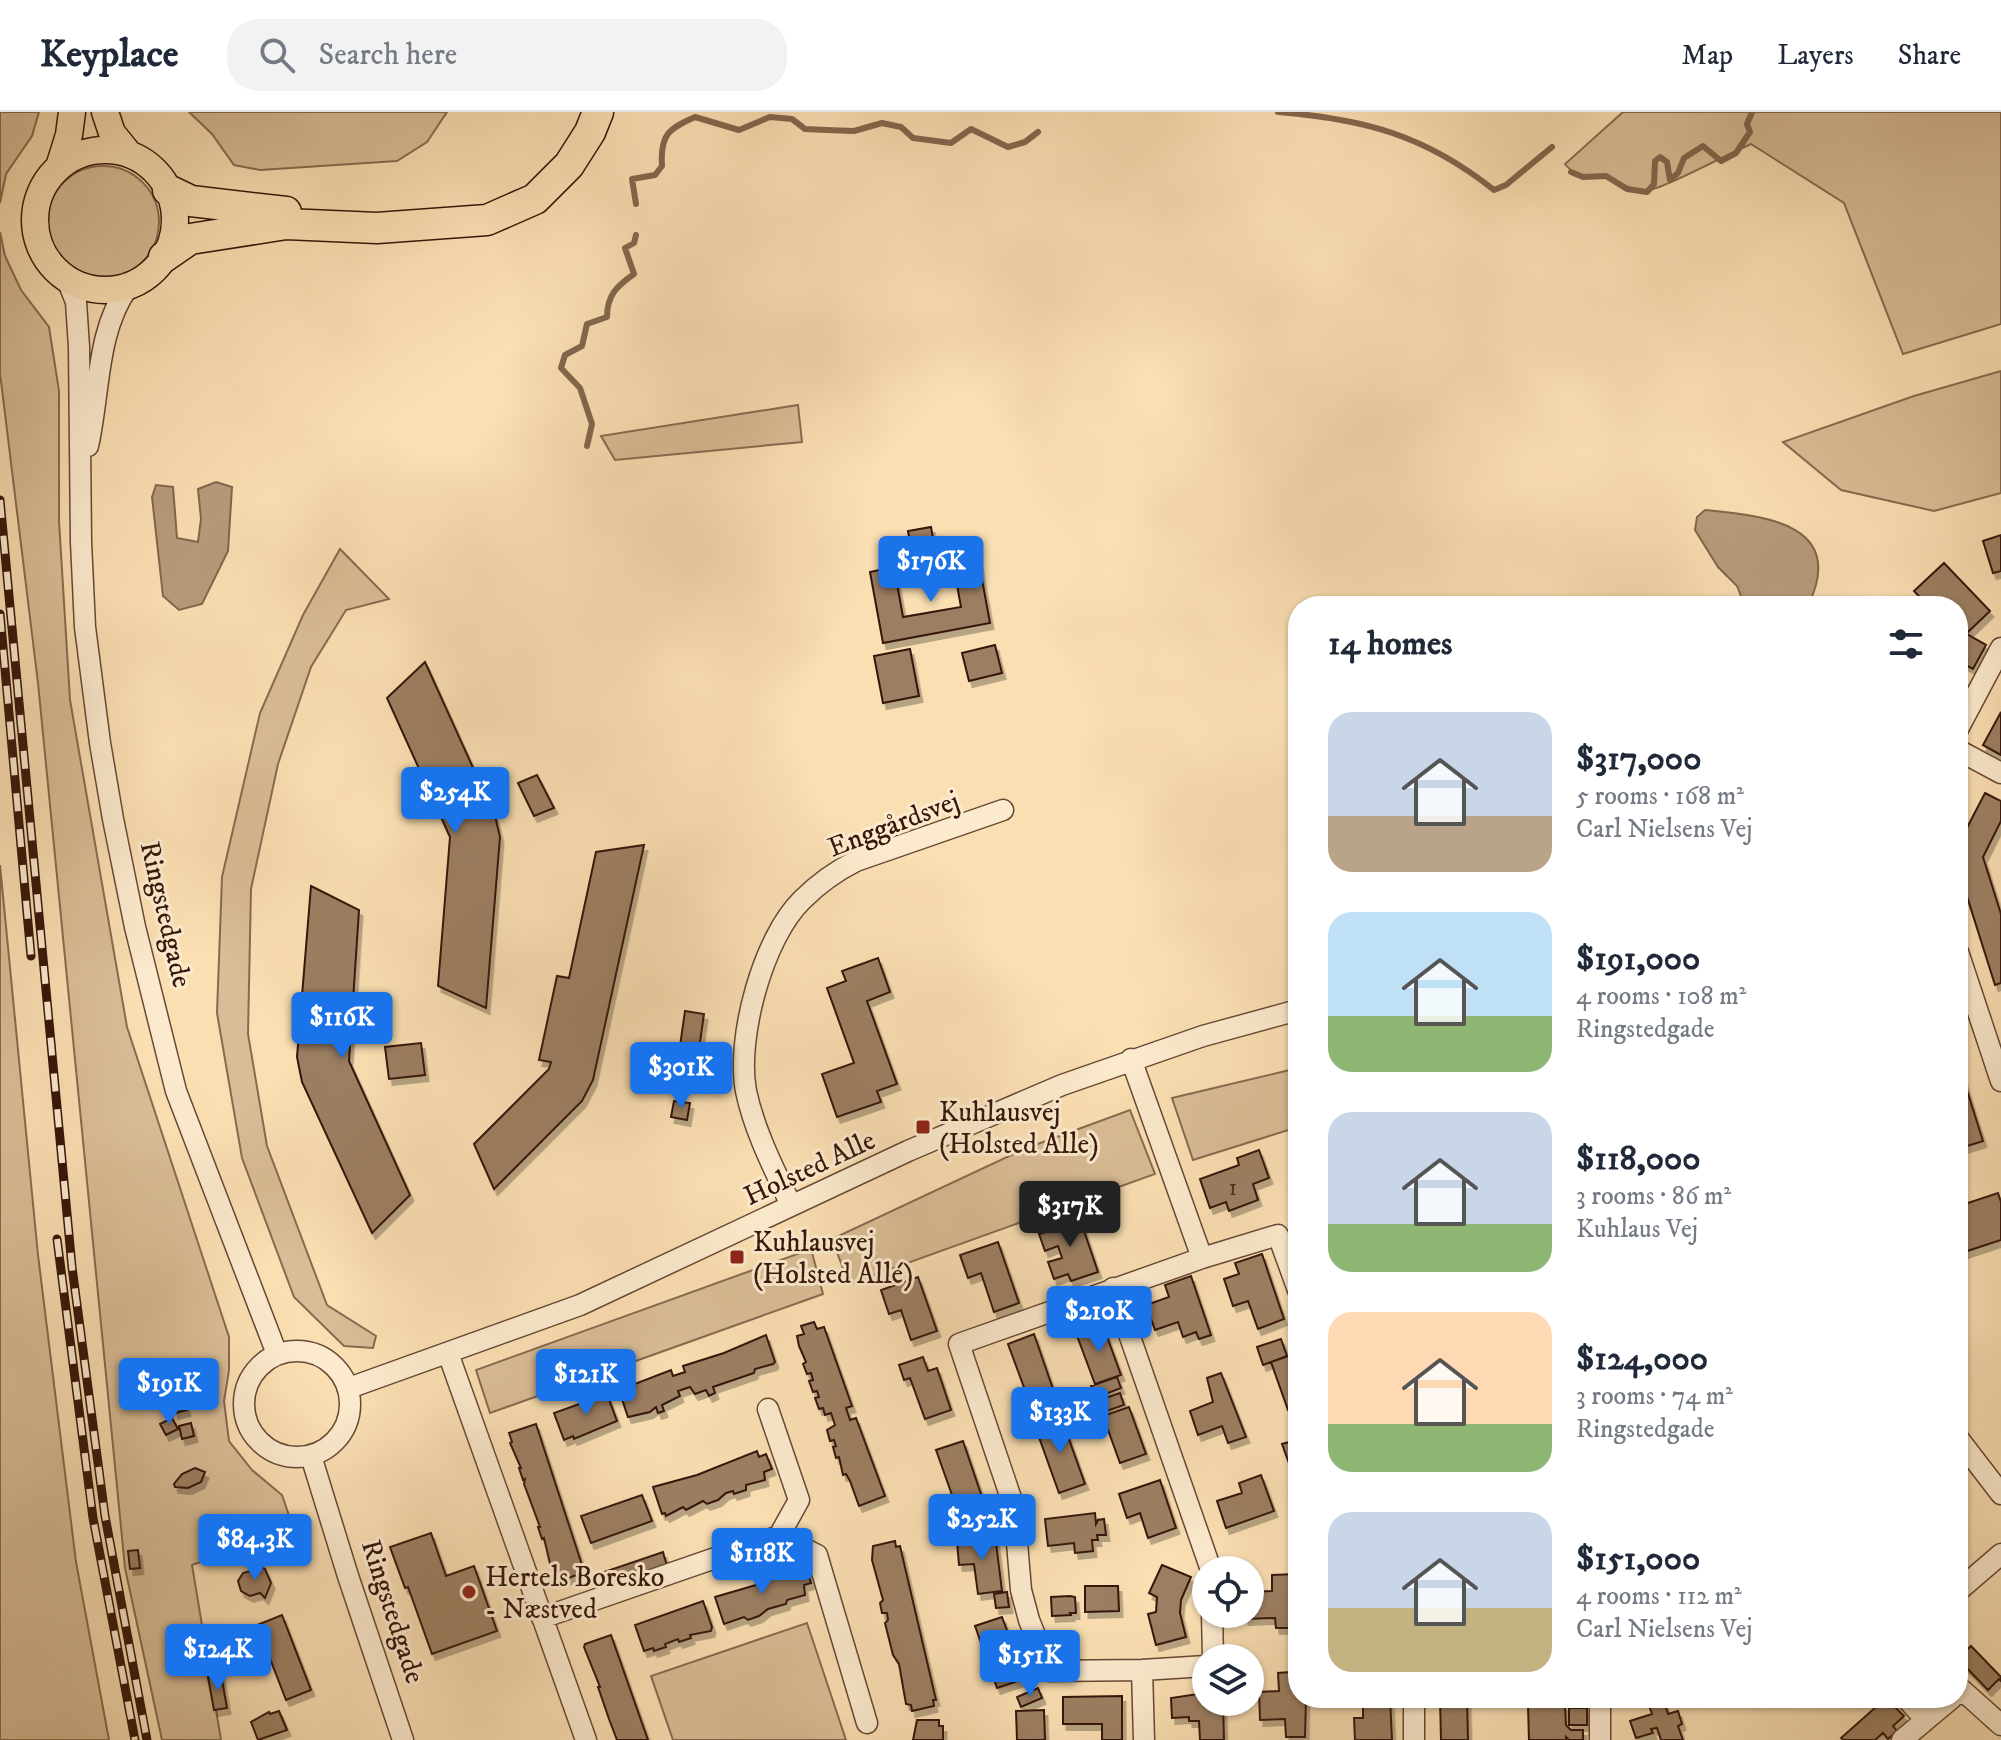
<!DOCTYPE html>
<meta charset="utf-8">
<style>
:root{--surface:#fff;--page:#f2f2f3;--text:#1f2937;--muted:#747a83;--line:#e0e1e3;--accent:#1a73e8}
body{margin:0;font-family:"IM FELL DW Pica",serif;background:var(--page);color:var(--text);height:100vh;display:flex;flex-direction:column;font-size:30px;white-space:nowrap}
*{box-sizing:border-box;margin:0}
p{font-size:26px;color:var(--muted)}
.icon{flex:none;width:44px;height:44px;fill:none;stroke:currentColor;stroke-width:2;stroke-linecap:round;stroke-linejoin:round}
.map{position:relative;flex:1;overflow:hidden}
.panel{position:absolute;left:1288px;top:484px;width:680px;height:1112px;display:flex;flex-direction:column;background:var(--surface);border-radius:32px;box-shadow:0 2px 6px #0004}
.panel>*{flex:none}
.tools{position:absolute;left:1192px;top:1444px;display:grid;gap:16px}
.tools a{display:grid;place-items:center;width:72px;height:72px;border-radius:50%;background:var(--surface);box-shadow:0 2px 6px #0004;font-size:40px}
.price{position:absolute;translate:-50% -68px;padding:0 18px;border-radius:8px;background:var(--accent);color:#fff;font-size:26px;line-height:52px;filter:drop-shadow(0 2px 4px #0008)}
.price::after{content:'';position:absolute;left:50%;top:48px;width:24px;height:18px;margin-left:-12px;background:inherit;clip-path:polygon(0 0,100% 0,50% 100%)}
.price.selected{background:#222;color:#fff}
ul{padding:0;list-style:none}
li{display:flex;align-items:center;gap:24px;height:200px;padding:0 40px}
li span{display:grid;place-items:center;flex:none;width:224px;height:160px;border-radius:24px;color:#555}
li>.icon{margin-inline-start:auto}
span .icon{width:96px;height:96px;fill:#fffc;stroke-width:1}
li b{font-size:34px}
h2{display:flex;justify-content:space-between;align-items:center;height:96px;padding:0 40px;font-size:34px}
header{display:flex;align-items:center;gap:48px;box-sizing:border-box;height:112px;padding:0 40px;background:var(--surface);border-bottom:2px solid var(--line)}
header strong{font-size:38px}
nav{display:flex;gap:44px;margin-inline-start:auto;font-size:28px}
.search{width:560px;height:72px;background:var(--page);display:flex;align-items:center;gap:20px;box-sizing:border-box;padding:0 28px;border-radius:32px;color:var(--muted);font-size:30px}
.map>svg:first-child{display:block}
.green{fill:#d9bd96;stroke:#886a50;stroke-width:2}
.water{fill:#b79b7a;stroke:#83664d;stroke-width:2}
.lines{fill:none;stroke-linecap:round;stroke-linejoin:round}
.stream{stroke:#83664d;stroke-width:6}
.building{fill:#9c7f62;stroke:#36160a;stroke-width:2;filter:url(#shadow)}
.minor-casing{stroke:#674834;stroke-width:23}
.major-casing{stroke:#36160a;stroke-width:29}
.highway-casing{stroke:#36160a;stroke-width:33}
.minor{stroke:#fceace;stroke-width:20}
.major{stroke:#fadfb3;stroke-width:26}
.highway{stroke:#fadfb3;stroke-width:30}
.rail-casing{stroke:#36160a;stroke-width:9}
.rail{stroke:#fceace;stroke-width:6;stroke-dasharray:18;stroke-linecap:butt}
.poi-dot{fill:#8f2418;stroke:#fceace;stroke-width:3}
.labels{text-anchor:middle;stroke-width:6;stroke-linejoin:round;paint-order:stroke}
.number-label{font-size:24px;fill:#503020}
.street-label{font-size:28px;fill:#36160a;stroke:#fceace}
.poi-label{font-size:28px;fill:#36160a;stroke:#fceace;text-anchor:start}
</style>
<header>
<strong>Keyplace</strong>
<div class="search"><svg class="icon" aria-label="search" viewBox="0 0 24 24"><circle cx="10" cy="10" r="6"/><path d="M15 15l6 6"/></svg>Search here</div>
<nav><a>Map</a><a>Layers</a><a>Share</a></nav>
</header>
<div class="map">
<svg width="2001" height="1628" viewBox="0 0 2001 1628">
<defs>
<filter id="shadow"><feDropShadow dx="3.5" dy="6" stdDeviation="0" flood-color="#0004"/></filter>
</defs>
<rect width="100%" height="100%" fill="#fadfb3"/>
<filter id="stains"><feTurbulence type="fractalNoise" baseFrequency=".0025" numOctaves="4"/><feColorMatrix values="0 0 0 0 .2 0 0 0 0 .09 0 0 0 0 .02 0 0 0 .5 -.17"/></filter>
<radialGradient id="worn" r=".72"><stop offset=".6" stop-color="#630" stop-opacity="0"/><stop offset="1" stop-color="#630" stop-opacity=".3"/></radialGradient>
<path class="green" d="M0,0H39L32,24L6,62L0,91Z
M189,0H447L427,30L397,49L260,58L234,53L212,22Z
M1623,0H2001V212L1903,242L1844,91L1751,32C1732,40 1658,80 1643,79C1626,78 1617,66 1603,64C1586,62 1577,67 1565,52Z
M47 110a56 56 0 1 1 112 0a56 56 0 1 1-112 0Z
M0,120L5,144L21,178L49,215L59,279V409L70,588L127,915L229,1225V1258L224,1289L229,1329L252,1358L282,1383L294,1418L192,1453L221,1628H162L125,1456L38,571L0,261Z
M2001,259V381L1934,399L1841,378L1783,330L1914,284Z
M798,293L802,330L615,348L601,324Z
M340,437L389,487L346,498L311,555L278,652L251,777L248,922L267,1034L327,1193L376,1224L373,1236L344,1234L294,1185L242,1046L217,901L222,765L260,601L303,503Z
M0,753L38,1143L76,1450L109,1628H0Z
M1298,956V1015L1193,1048L1172,986Z
M1130,998L1155,1062L849,1172L832,1127L1024,1037Z
M811,1137L823,1182L490,1301L476,1258Z
M807,1511L846,1628H673L651,1564Z"/>
<path class="water" d="M216,370L232,375L228,439L202,492L179,498L163,484L152,385L156,373L173,375L177,426L198,430L201,407L198,377Z
M1705,398C1764,404 1848,411 1808,494H1745L1737,474L1718,455L1695,418L1697,405Z"/>
<g class="lines">
<path class="stream" d="M1278,0C1364,7 1425,23 1494,78L1506,73L1552,35
M1571,60L1583,65L1606,64L1627,77L1647,80L1654,72L1655,49L1660,45L1667,50L1670,68L1678,61L1684,46L1703,34L1721,49L1736,41L1750,20L1747,12L1752,0
M636,92L632,67L655,63L662,54C660,23 668,17 695,5L739,18L770,5L792,7L805,17L826,18L854,19L882,11L901,15L913,26L951,31L971,17L1008,35L1025,30L1038,20
M587,334L592,312L580,276L561,256L565,243L582,234L587,212L607,205C607,183 617,174 634,162L625,136L634,131L636,123"/>
</g>
<path class="building" d="M931,415L934,432L958,427L961,443L894,457L891,440L911,436L908,419Z
M2001,423V459L1993,461L1983,429Z
M977,440L990,511L883,531L870,460L894,455L903,505L961,495L952,445Z
M1944,451L1990,499L1968,520L1958,509V494H1928L1914,479Z
M1958,517L1986,533L1973,557L1958,549Z
M995,533L1002,561L969,569L962,541Z
M910,537L919,584L883,591L874,544Z
M425,550L495,704L500,725L486,896L438,874L450,725L387,586Z
M2001,600V643L1983,633Z
M537,663L554,696L534,704L518,671Z
M1985,681L2001,689V709L1983,745L2001,802V871L1995,873L1958,756V733Z
M644,733L593,968L582,989L494,1077L474,1032L549,957L551,950L539,948L557,864L569,866L596,740Z
M311,774L359,798L349,949L410,1083L372,1121L302,970L297,945Z
M878,846L890,880L867,889L897,972L877,979L881,990L837,1005L822,962L854,951L827,876L846,869L842,859Z
M685,899L704,902L696,958L677,955Z
M421,931L425,963L389,967L385,935Z
M1959,953L1983,1029L1958,1037V954Z
M674,989L690,991L687,1008L671,1005Z
M1259,1038L1269,1066L1253,1072L1258,1088L1229,1099L1226,1090L1210,1096L1200,1067L1239,1053L1237,1046Z
M1958,1079L1962,1093L1998,1081L2001,1090V1128L1958,1142Z
M1078,1101L1098,1160L1071,1169L1068,1162L1054,1167L1048,1150L1062,1146L1058,1134L1045,1139L1039,1122L1053,1118L1050,1111Z
M998,1130L1019,1191L994,1200L981,1161L968,1166L960,1143Z
M1262,1142L1284,1207L1258,1217L1248,1189L1233,1194L1224,1167L1239,1162L1235,1151Z
M1191,1164L1211,1223L1199,1227L1196,1220L1183,1225L1178,1210L1155,1218L1146,1193L1169,1185L1165,1173Z
M918,1165L937,1219L911,1228L901,1198L889,1202L881,1178Z
M814,1210L817,1217L824,1215L852,1294L846,1296L850,1308L856,1306L885,1384L859,1394L850,1369L846,1362L843,1363L839,1345L836,1346L833,1335L836,1334L834,1328L830,1329L827,1318L835,1313L831,1301L825,1303L823,1296L819,1297L815,1286L819,1285L817,1279L813,1280L809,1269L813,1268L811,1261L807,1262L803,1252L806,1250L799,1234L797,1224L804,1222L801,1214Z
M1102,1211L1121,1263L1095,1272L1076,1221Z
M1034,1222L1054,1280L1029,1289L1008,1232Z
M766,1223L775,1250L773,1252L755,1257L754,1261L713,1275L715,1281L709,1284L706,1278L695,1282L690,1275L678,1279L680,1284L662,1293L664,1299L658,1301L656,1295L650,1300L628,1305L619,1278L671,1258L673,1264L685,1260L683,1254L724,1241Z
M1281,1227L1287,1244L1263,1253L1257,1235Z
M1297,1241L1298,1294L1288,1298L1271,1250Z
M923,1245L928,1259L937,1256L951,1298L925,1307L910,1266L904,1268L899,1253Z
M1221,1261L1246,1325L1228,1331L1222,1314L1198,1323L1190,1299L1213,1290L1207,1266Z
M1117,1265L1121,1276L1095,1286L1091,1274Z
M1120,1281L1124,1293L1089,1305L1085,1293Z
M607,1282L617,1309L574,1327L573,1324L564,1328L554,1301Z
M184,1285L187,1298L175,1301L172,1288Z
M1129,1295L1146,1342L1120,1351L1103,1304Z
M1061,1305L1085,1372L1059,1381L1035,1314Z
M172,1306L178,1317L166,1323L160,1312Z
M191,1311L194,1324L182,1327L179,1314Z
M536,1312L582,1453L578,1455L580,1462L565,1467L563,1460L556,1462L553,1455L551,1456L544,1426L542,1427L538,1415H540L524,1372L525,1367L523,1368L519,1356H521L510,1331L512,1330L509,1321Z
M1298,1324V1351L1290,1354L1282,1332L1296,1328L1295,1325Z
M963,1329L983,1388L957,1397L936,1338Z
M757,1339L759,1345L766,1342L772,1357L764,1360L765,1368L746,1373V1378L734,1382L733,1379L726,1381L718,1388L707,1392L703,1389L686,1398L683,1395L666,1404L665,1401L662,1402L653,1375L697,1363Z
M195,1356L205,1360L201,1370L188,1376L175,1375L174,1372L182,1362Z
M1261,1363L1274,1399L1226,1416L1217,1389L1242,1381L1239,1371Z
M1160,1368L1176,1416L1148,1426L1140,1401L1127,1406L1119,1382Z
M642,1383L652,1409L591,1431L581,1404Z
M1095,1401L1096,1412L1098,1408L1104,1407L1106,1423H1097L1098,1428H1092L1093,1439L1075,1441L1074,1431L1048,1434L1045,1407Z
M431,1421L446,1464L474,1454L497,1519L432,1542L408,1475L405,1476L390,1435Z
M995,1423L1002,1479L978,1482L974,1452L959,1453L957,1429Z
M895,1429L896,1435L900,1434L936,1588H933L934,1594L912,1599L911,1593L906,1592L899,1552L893,1543L885,1511L888,1508L887,1501H882L880,1491L883,1488L872,1448L873,1434Z
M138,1438L140,1456L130,1457L128,1439Z
M663,1440L667,1454L606,1475L601,1461Z
M252,1450L265,1457L271,1471L265,1486L260,1481L250,1484L241,1479L238,1469L243,1461L253,1458Z
M1162,1453L1191,1465L1181,1488L1180,1501L1186,1525L1156,1533L1148,1502L1156,1500L1157,1485L1149,1481Z
M798,1455L800,1462L807,1459L811,1471L804,1473L805,1483L787,1488L786,1492L768,1497L759,1504L748,1508L744,1505L724,1512L715,1485L756,1473Z
M1297,1462L1298,1505H1294V1516H1276L1275,1506L1245,1507V1502H1250V1480L1272,1479V1463Z
M1085,1474H1118L1119,1499L1085,1500Z
M1007,1480L1009,1495L996,1496L994,1482Z
M1070,1484L1075,1485L1076,1501H1070L1071,1503L1052,1504L1051,1485Z
M703,1489L712,1515L711,1519L690,1523L691,1526L679,1530L678,1527L665,1532L666,1535L654,1539L653,1536L644,1539L635,1513Z
M282,1503L311,1578L286,1588L257,1513Z
M1002,1505L1011,1529L1015,1528L1020,1543L1016,1544L1024,1567L997,1576L975,1514Z
M611,1523L648,1628H617L609,1607L598,1575H600L584,1535L585,1532Z
M1971,1534L2001,1565V1569L1999,1567L1988,1578L1958,1547V1535L1963,1541Z
M1291,1556H1298V1586H1306L1305,1625H1286L1285,1607L1260,1608L1259,1580L1279,1579L1278,1561L1291,1560Z
M221,1562L227,1596L214,1598L208,1565Z
M1038,1576L1042,1586L1021,1595L1017,1585Z
M1205,1577L1206,1590H1223L1224,1628H1200L1199,1609H1189V1605L1172,1606L1171,1586L1205,1581Z
M1122,1584V1628H1102V1612H1063V1585Z
M1363,1586H1390L1392,1628H1355L1354,1606H1363Z
M1440,1586H1467L1468,1628H1441Z
M1654,1586H1663L1668,1602L1678,1599L1682,1612L1678,1614L1683,1628H1661L1657,1616L1651,1617L1653,1621L1636,1626L1630,1609L1652,1602L1647,1588Z
M1886,1586L1904,1604L1893,1614L1897,1619L1888,1627L1883,1621L1875,1628H1843L1841,1626Z
M1565,1593L1566,1613L1571,1618H1583V1628H1569L1566,1625V1628H1529L1528,1594Z
M1569,1596H1587V1613H1569Z
M1044,1598L1045,1628H1017L1016,1599Z
M279,1599L287,1618L258,1628L251,1610L269,1600L270,1602Z
M917,1608H939V1614H943V1628H913Z"/>
<g class="lines">
<g class="minor-casing">
<path id="minor" d="M67,167L76,190L79,235L81,430L85,515L100,631L113,707L135,815L176,979L277,1242
M88,334C100,281 96,220 128,175
M1958,617L2001,536
M1958,638L2001,661
M1958,840L2001,969
M1131,947L1202,1146
M791,1093C774,1057 754,1018 746,979C736,926 763,826 802,788C818,772 836,759 856,749L1003,698
M1113,1176L1211,1458
M244 1292a53 53 0 1 1 106 0a53 53 0 1 1-106 0Z
M448,1241L586,1628
M349,1276L580,1193L908,1039L1062,973L1203,924L1298,898
M768,1297L799,1388L779,1424
M1958,1326L2001,1382
M311,1344L348,1464L403,1628
M1958,1479L2001,1442
M1212,1502L1213,1546
M542,1506L779,1424L817,1443L867,1611
M1206,1554L1142,1558L1049,1559L1029,1508L1021,1478L1014,1395L959,1232L1202,1146L1278,1123L1298,1178
M1142,1558L1144,1628
M1958,1582L1962,1578L2001,1613
M1414,1586V1628
M1906,1586L1925,1607
M1600,1628V1586
M1902,1628L1952,1586"/>
</g>
<g class="major-casing">
<path id="major" d="M105,0L112,21L129,42
M35 108a70 70 0 1 1 140 0a70 70 0 1 1-140 0Z
M59,55L69,23L72,0"/>
</g>
<g class="highway-casing">
<path id="highway" d="M168,78L191,89L286,100
M164,145L190,127L286,112L377,116L487,108L535,87L569,53L590,20L598,0"/>
</g>
<use href="#minor" class="minor"/>
<use href="#major" class="major"/>
<use href="#highway" class="highway"/>
<g class="rail-casing">
<path id="rail" d="M0,388L72,1155L105,1404L147,1628
M0,502L31,844
M57,1127L93,1406L135,1628"/>
</g>
<use href="#rail" class="rail"/>
</g>
<g class="poi-dot">
<rect x="915" y="1007" width="16" height="16" rx="4"/>
<rect x="729" y="1137" width="16" height="16" rx="4"/>
<circle cx="469" cy="1480" r="8"/>
</g>
<g class="labels">
<g class="number-label">
<text x="1233" y="1083">1</text>
</g>
<g class="street-label">
<text transform="translate(893 711) rotate(-21)" y="10">Enggårdsvej</text>
<text transform="translate(167 802) rotate(77)" y="10">Ringstedgade</text>
<text transform="translate(809 1055) rotate(-25)" y="10">Holsted Alle</text>
<text transform="translate(394 1499) rotate(72)" y="10">Ringstedgade</text>
</g>
<g class="poi-label">
<text x="939" y="1009">Kuhlausvej<tspan x="939" dy="32">(Holsted Alle)</tspan></text>
<text x="753" y="1139">Kuhlausvej<tspan x="753" dy="32">(Holsted Allé)</tspan></text>
<text x="485" y="1474">Hertels Boresko<tspan x="485" dy="32">- Næstved</tspan></text>
</g>
</g>
<rect width="100%" height="100%" filter="url(#stains)"/>
<rect width="100%" height="100%" fill="url(#worn)"/>
</svg>
<div class="tools">
<a><svg class="icon" aria-label="locate" viewBox="0 0 24 24"><circle cx="12" cy="12" r="6"/><path d="M12 2v4M12 18v4M2 12h4M18 12h4"/></svg></a>
<a><svg class="icon" aria-label="layers" viewBox="0 0 24 24"><path d="M12 4l9 5-9 5-9-5zM3 14l9 5 9-5"/></svg></a>
</div>
<b class="price" style="left:931px;top:492px">$176K</b>
<b class="price" style="left:455px;top:723px">$254K</b>
<b class="price" style="left:342px;top:948px">$116K</b>
<b class="price" style="left:681px;top:998px">$301K</b>
<b class="price selected" style="left:1070px;top:1137px">$317K</b>
<b class="price" style="left:1099px;top:1242px">$210K</b>
<b class="price" style="left:586px;top:1305px">$121K</b>
<b class="price" style="left:169px;top:1314px">$191K</b>
<b class="price" style="left:1060px;top:1343px">$133K</b>
<b class="price" style="left:982px;top:1450px">$252K</b>
<b class="price" style="left:255px;top:1470px">$84.3K</b>
<b class="price" style="left:762px;top:1484px">$118K</b>
<b class="price" style="left:218px;top:1580px">$124K</b>
<b class="price" style="left:1030px;top:1586px">$151K</b>
<section class="panel">
<h2>14 homes<svg class="icon" aria-label="filters" viewBox="0 0 24 24"><path d="M4 7h16M4 17h16"/><circle cx="9" cy="7" r="2"/><circle cx="15" cy="17" r="2"/></svg></h2>
<ul>
<li><span style="background:linear-gradient(#c9d6e8 65%,#b9a48a 0)"><svg class="icon" aria-label="home" viewBox="0 0 24 24"><path d="M3 11l9-7 9 7M6 9v11h12V9"/></svg></span><div><b>$317,000</b><p>5 rooms · 168 m²</p><p>Carl Nielsens Vej</p></div></li>
<li><span style="background:linear-gradient(#bfe0f5 65%,#8fb573 0)"><svg class="icon" aria-label="home" viewBox="0 0 24 24"><path d="M3 11l9-7 9 7M6 9v11h12V9"/></svg></span><div><b>$191,000</b><p>4 rooms · 108 m²</p><p>Ringstedgade</p></div></li>
<li><span style="background:linear-gradient(#c9d6e8 70%,#8fb573 0)"><svg class="icon" aria-label="home" viewBox="0 0 24 24"><path d="M3 11l9-7 9 7M6 9v11h12V9"/></svg></span><div><b>$118,000</b><p>3 rooms · 86 m²</p><p>Kuhlaus Vej</p></div></li>
<li><span style="background:linear-gradient(#ffd9b3 70%,#8fb573 0)"><svg class="icon" aria-label="home" viewBox="0 0 24 24"><path d="M3 11l9-7 9 7M6 9v11h12V9"/></svg></span><div><b>$124,000</b><p>3 rooms · 74 m²</p><p>Ringstedgade</p></div></li>
<li><span style="background:linear-gradient(#c9d6e8 60%,#c2b280 0)"><svg class="icon" aria-label="home" viewBox="0 0 24 24"><path d="M3 11l9-7 9 7M6 9v11h12V9"/></svg></span><div><b>$151,000</b><p>4 rooms · 112 m²</p><p>Carl Nielsens Vej</p></div></li>
</ul>
</section>
</div>
